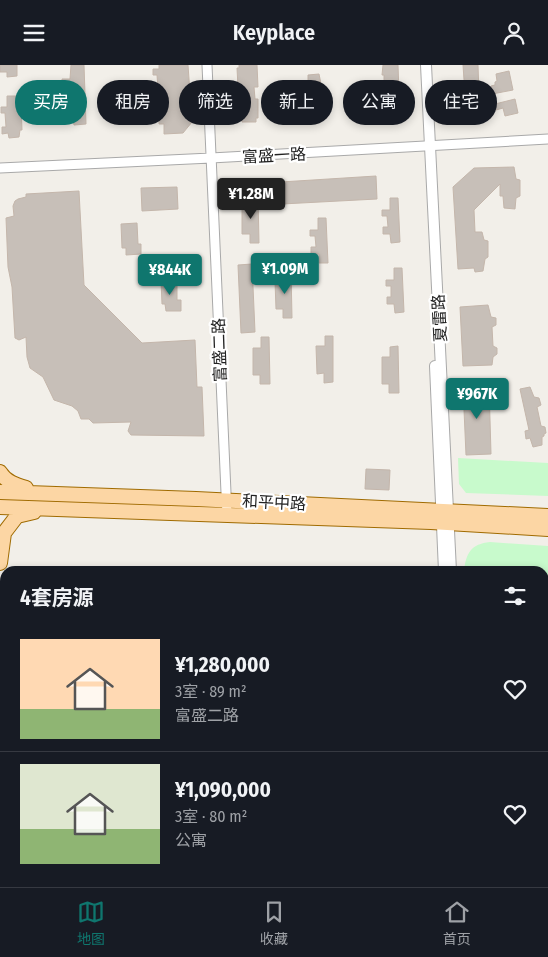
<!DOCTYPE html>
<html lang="zh">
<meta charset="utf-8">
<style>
:root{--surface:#171b24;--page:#242831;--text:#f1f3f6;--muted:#9ea1a6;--line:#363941;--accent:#0f766e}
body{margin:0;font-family:"Fira Sans Condensed","Noto Sans SC",sans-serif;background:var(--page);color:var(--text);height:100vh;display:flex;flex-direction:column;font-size:19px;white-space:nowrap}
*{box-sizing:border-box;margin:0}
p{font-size:16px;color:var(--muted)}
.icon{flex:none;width:28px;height:28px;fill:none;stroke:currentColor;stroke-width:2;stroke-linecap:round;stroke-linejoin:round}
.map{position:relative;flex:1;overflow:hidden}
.panel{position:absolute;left:0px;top:501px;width:549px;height:321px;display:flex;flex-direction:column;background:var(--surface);border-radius:15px 15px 0 0;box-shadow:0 2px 8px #0003}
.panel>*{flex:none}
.hud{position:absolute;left:15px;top:15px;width:519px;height:45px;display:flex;gap:10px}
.price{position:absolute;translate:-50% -42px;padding:0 11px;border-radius:5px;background:var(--accent);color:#fff;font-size:16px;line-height:32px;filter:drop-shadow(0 1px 2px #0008)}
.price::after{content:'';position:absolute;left:50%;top:30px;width:15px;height:11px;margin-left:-8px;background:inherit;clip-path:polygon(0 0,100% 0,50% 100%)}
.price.current{background:#222;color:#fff}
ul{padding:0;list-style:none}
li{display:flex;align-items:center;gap:15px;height:125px;padding:0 20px}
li+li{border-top:1px solid var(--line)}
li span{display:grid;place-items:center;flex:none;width:140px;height:100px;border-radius:0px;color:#555}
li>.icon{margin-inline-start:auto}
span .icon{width:60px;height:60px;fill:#fffc;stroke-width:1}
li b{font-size:21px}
h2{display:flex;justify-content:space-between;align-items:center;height:60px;padding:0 20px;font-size:21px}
.chip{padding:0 18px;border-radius:22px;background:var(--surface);box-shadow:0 2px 8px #0003;font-size:18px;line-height:45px}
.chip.current{background:var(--accent);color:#fff}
header{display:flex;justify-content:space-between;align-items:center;height:65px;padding:0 20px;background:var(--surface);font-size:22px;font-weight:600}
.tab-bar{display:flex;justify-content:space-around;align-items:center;height:70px;border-top:1px solid var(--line);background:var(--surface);font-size:14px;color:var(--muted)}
.tab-bar a{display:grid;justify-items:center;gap:2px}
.tab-bar .current{color:var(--accent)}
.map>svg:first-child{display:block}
.park{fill:#c8facc}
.building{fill:#c7bfb8;stroke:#c4b6ab}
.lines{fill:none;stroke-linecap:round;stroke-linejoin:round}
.minor-casing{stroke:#a9a9a9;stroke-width:11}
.tertiary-casing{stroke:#a9a9a9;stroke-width:12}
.secondary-casing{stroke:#707d05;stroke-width:13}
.primary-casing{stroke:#a06b00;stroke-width:16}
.minor{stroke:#fff;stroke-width:9}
.tertiary{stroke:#fff;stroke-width:10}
.secondary{stroke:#f7fabf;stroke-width:11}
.primary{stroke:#fcd6a4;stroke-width:14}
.labels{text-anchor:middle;stroke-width:4.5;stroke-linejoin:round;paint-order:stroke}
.street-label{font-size:16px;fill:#222;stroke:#fff}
</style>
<header><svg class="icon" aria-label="menu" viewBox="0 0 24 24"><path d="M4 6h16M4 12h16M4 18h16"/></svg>Keyplace<svg class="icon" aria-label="person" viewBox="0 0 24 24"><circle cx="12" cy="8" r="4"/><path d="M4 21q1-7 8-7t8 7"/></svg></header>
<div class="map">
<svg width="548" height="822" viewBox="0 0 548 822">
<rect width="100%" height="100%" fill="#f2efe9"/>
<path class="park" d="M458,393L548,398V431L466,428L459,419Z
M490,477L548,481V516H544V506H464C466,488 471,479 490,477Z"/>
<path class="building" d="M0,0H17V11L7,12V7H0Z
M71,0H84L86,59L74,60L73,54H70V47H63V41H65V37H72V24H66V19L62,20V14H70Z
M159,0H188L192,57L183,68L164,69V59H159V55H155V49H162V44H164L163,29H156V24H158L157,10H153V4H159Z
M239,0H257L258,22H254L255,34H258V53H256V57H242V52H240V22H238L237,3H239Z
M383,0H398L399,28H396V36H388V30H385V28H380L379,22L384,20V10H382Z
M463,0H478L479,29H465Z
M509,6L513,25L492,29L491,21L495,20V17L497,16L496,9Z
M319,9L321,19L322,18L324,44H322V48H321V54H311L310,47H304V41H308L307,27H303V21H308V10Z
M7,31H17L19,40H21L22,65H20L19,72L9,73L8,68L2,69V62H6L5,48H1V42H7Z
M515,34L518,48L505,51L503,43L496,45L495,39Z
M514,102L516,114L520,115V131L516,133L515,144L504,143L503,131H500V119L474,145L475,167H482L484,175L488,176V192L485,194L483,206L475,207L474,203L458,204L453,122L474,103Z
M376,111L377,134L282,139L281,117Z
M177,122L178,144L142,146L141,123Z
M79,126L84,220L142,278L195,275L197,322H202L204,371L131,370L128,366L131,357L93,358L89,354H81L78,346L72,341L54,335L43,312L30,303L27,292L26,272L19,275L15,273L12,222L8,202L6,153L14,151L13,141L15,136L18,134L26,132V129Z
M250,131H258L259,178H250V169H242V142H250Z
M390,133H398L400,177L391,178L390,169H383V162H388L387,151H382V145H390Z
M318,153H326L328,198H319V189H311V182H316L315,171H310V165H318Z
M137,158L138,179H141V189L126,190V183H122L121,159Z
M252,199L255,267L241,268L238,200Z
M394,203H402L404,247L395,248L394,239H387V232H391V221H386V215H394Z
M284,206H291L292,253H283V244H276L275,216H284Z
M161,215H177V235H181V246H166L165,239H162Z
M488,240L491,252L496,253V260L492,262L493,281L497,283V289L493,292L492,300L463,301L460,242Z
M325,271H333V317L324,318V308L317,309L316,281H325Z
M261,272H269L270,319H260V310H253V283H261Z
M398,281L399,328H389V319H382V292H390V282Z
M489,321L491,389L466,390L463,322Z
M530,322L534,332L539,333L541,340L537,342L541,361L545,362L546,368L544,369V371L542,372V380L533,382L530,373L526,374L525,366L529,365L520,324Z
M366,404L390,405L389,425L365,424Z"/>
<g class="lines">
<g class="minor-casing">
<path id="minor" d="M207,0L227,450
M0,103L211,93L548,74
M544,737L548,736
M525,818L534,822"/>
</g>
<g class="tertiary-casing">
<path id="tertiary" d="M426,0L451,506
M435,301L444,506"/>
</g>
<g class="secondary-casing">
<path id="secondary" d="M0,548L5,643
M15,818V822"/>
</g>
<g class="primary-casing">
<path id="primary" d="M0,407C6,417 16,420 26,423
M0,427L196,434L548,451
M0,442L431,457L548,464
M0,498L4,468L17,451L34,447
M0,565L1,563
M0,817L2,822"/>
</g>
<use href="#minor" class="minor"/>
<use href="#tertiary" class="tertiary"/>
<use href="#secondary" class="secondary"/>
<use href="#primary" class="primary"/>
</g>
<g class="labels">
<g class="street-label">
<text transform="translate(274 90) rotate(-3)" y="6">富盛一路</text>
<text transform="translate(439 253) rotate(-93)" y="6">夏雷路</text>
<text transform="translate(219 285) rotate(-92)" y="6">富盛二路</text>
<text transform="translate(274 437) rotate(3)" y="6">和平中路</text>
</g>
</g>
</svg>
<b class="price current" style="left:251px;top:155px">¥1.28M</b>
<b class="price" style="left:285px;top:230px">¥1.09M</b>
<b class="price" style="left:170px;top:231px">¥844K</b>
<b class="price" style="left:477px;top:355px">¥967K</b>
<div class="hud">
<a class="chip current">买房</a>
<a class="chip">租房</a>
<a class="chip">筛选</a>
<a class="chip">新上</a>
<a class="chip">公寓</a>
<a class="chip">住宅</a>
</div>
<section class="panel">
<h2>4套房源<svg class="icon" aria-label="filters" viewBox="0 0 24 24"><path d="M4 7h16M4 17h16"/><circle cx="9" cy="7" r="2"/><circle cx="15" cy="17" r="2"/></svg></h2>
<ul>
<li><span style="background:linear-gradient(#ffd9b3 70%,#8fb573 0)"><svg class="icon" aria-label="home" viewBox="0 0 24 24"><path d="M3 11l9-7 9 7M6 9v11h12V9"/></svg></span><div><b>¥1,280,000</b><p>3室 · 89 m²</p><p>富盛二路</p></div><svg class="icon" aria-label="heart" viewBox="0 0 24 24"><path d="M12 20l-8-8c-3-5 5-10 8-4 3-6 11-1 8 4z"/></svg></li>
<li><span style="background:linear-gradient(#dfe7d0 65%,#8fb573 0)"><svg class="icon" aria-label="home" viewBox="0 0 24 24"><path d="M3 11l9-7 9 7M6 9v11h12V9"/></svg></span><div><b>¥1,090,000</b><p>3室 · 80 m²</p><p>公寓</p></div><svg class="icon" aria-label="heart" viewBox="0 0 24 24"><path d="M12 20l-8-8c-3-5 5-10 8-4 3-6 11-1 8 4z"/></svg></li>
</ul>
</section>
</div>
<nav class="tab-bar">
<a class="current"><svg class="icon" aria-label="map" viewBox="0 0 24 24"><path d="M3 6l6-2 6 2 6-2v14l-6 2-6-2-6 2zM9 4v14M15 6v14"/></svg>地图</a>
<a><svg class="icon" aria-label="saved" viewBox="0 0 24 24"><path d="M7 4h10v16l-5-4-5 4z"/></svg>收藏</a>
<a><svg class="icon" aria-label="home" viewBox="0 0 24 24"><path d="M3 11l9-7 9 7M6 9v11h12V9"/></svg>首页</a>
</nav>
